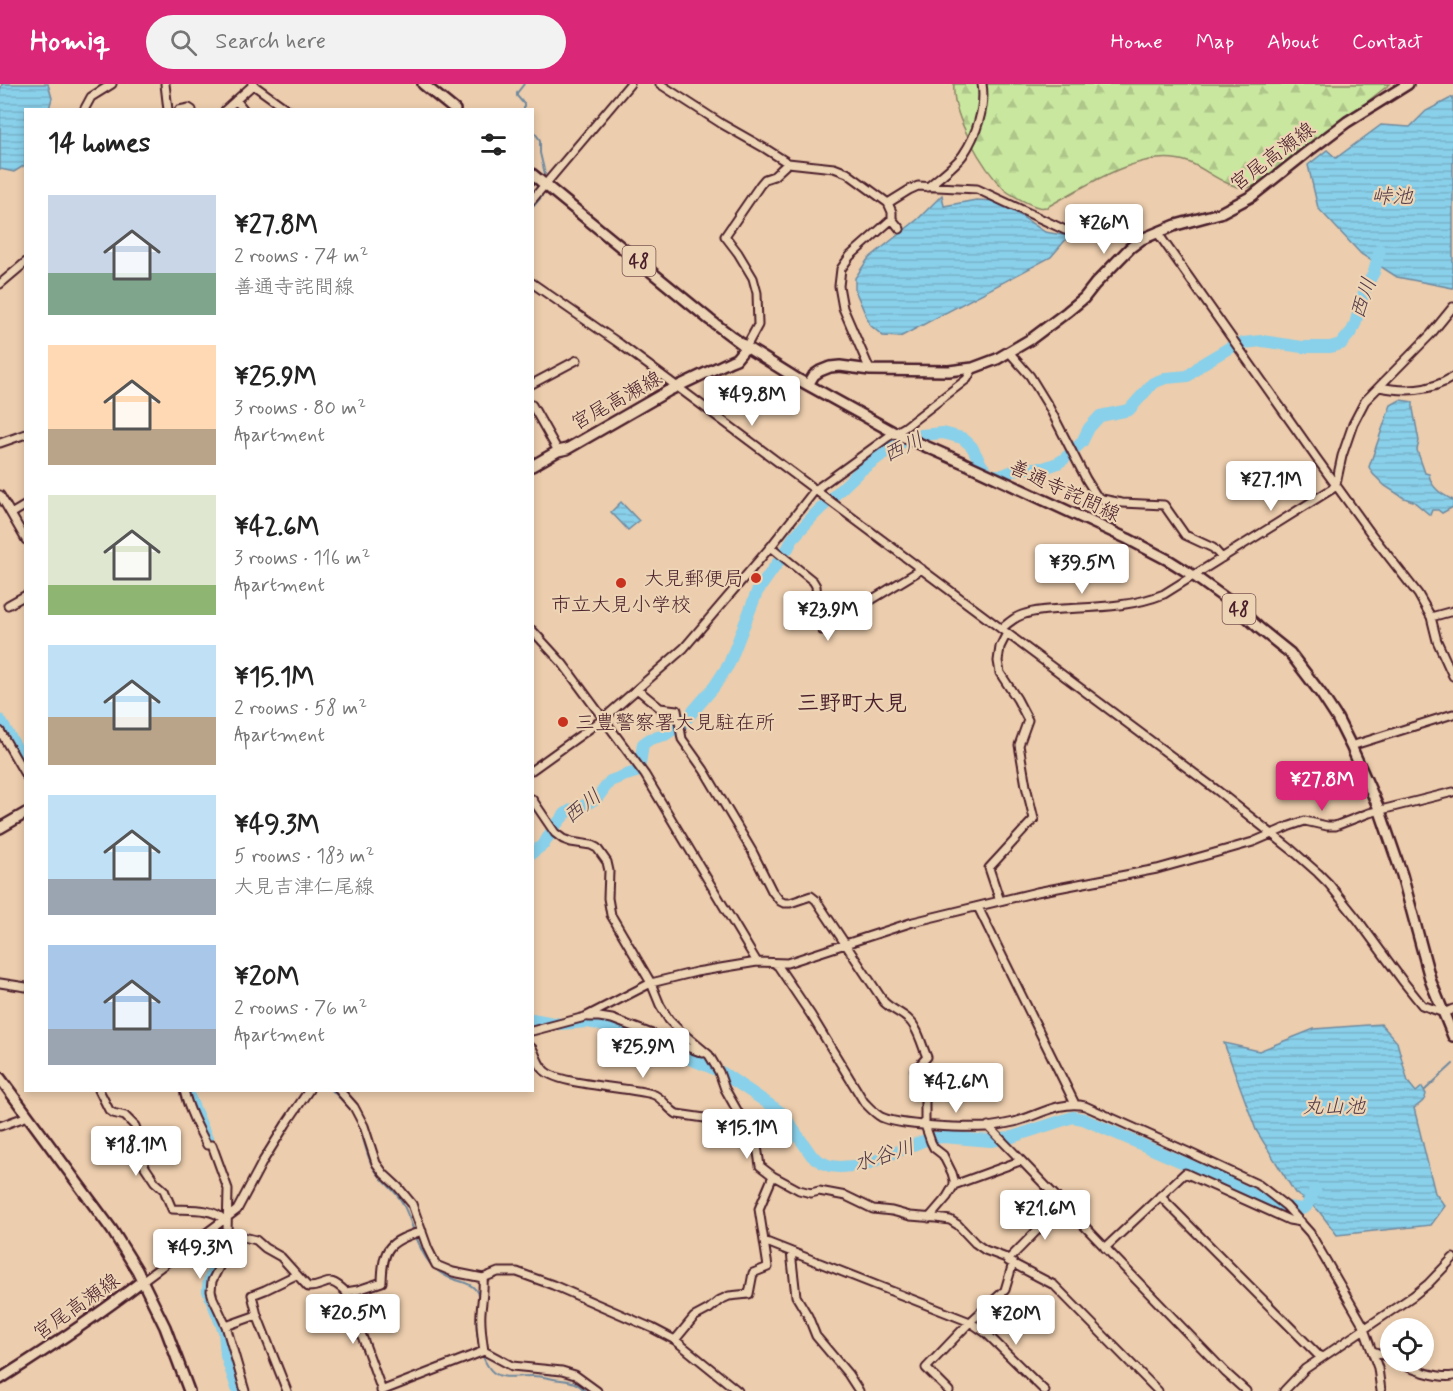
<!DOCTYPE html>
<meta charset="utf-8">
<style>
:root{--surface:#fff;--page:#f2f2f2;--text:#222;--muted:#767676;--accent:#db2777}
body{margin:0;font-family:Mynerve,"Klee One",sans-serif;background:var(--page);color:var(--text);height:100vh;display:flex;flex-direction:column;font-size:22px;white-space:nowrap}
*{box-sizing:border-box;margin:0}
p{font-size:20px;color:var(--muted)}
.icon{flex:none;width:33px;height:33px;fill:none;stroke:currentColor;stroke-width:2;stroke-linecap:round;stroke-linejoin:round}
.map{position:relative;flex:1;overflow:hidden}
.panel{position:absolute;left:24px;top:24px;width:510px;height:984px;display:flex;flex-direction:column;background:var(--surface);border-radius:0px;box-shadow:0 3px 9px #0003}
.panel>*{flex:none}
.controls{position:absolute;left:1380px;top:1234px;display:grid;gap:12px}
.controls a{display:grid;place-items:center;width:54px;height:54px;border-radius:50%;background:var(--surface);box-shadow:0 3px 9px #0003;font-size:30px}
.price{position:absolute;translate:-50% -51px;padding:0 14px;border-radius:6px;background:#fff;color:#222;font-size:20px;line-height:39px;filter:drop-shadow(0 2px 3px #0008)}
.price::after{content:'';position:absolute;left:50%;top:36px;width:18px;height:14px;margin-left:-9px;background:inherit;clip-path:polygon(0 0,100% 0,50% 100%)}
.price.current{background:var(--accent);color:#fff}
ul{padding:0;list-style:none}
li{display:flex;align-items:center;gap:18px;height:150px;padding:0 24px}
li span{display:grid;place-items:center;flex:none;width:168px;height:120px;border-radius:0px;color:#555}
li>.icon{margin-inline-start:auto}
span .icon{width:72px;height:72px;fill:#fffc;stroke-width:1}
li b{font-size:26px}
h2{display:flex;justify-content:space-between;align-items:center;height:72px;padding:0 24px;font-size:26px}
header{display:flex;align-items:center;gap:36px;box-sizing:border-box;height:84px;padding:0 30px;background:var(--accent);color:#fff}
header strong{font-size:28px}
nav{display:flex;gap:33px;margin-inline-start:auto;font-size:21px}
.search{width:420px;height:54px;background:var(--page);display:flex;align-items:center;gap:15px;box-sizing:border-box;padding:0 21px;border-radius:33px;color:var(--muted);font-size:22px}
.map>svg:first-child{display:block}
.forest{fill:url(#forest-firs);stroke:#8a8365;stroke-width:1.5}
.water{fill:url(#water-rules);stroke:#70899e;stroke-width:1.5}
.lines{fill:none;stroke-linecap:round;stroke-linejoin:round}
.stream{stroke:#70899e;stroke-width:2}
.river{stroke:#89d0ea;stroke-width:12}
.minor-casing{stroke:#4a1f2b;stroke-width:11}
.major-casing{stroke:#4a1f2b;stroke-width:14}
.minor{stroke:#edd4b5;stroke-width:7}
.major{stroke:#edd4b5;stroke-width:9}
.poi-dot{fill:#c8321e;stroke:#edd4b5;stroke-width:2}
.labels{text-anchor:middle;stroke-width:4.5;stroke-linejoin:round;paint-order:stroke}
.shield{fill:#edd4b5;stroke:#7b5554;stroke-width:1.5}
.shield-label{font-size:18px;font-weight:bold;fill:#4a1f2b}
.street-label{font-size:20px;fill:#4a1f2b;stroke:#edd4b5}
.poi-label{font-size:20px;fill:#4a1f2b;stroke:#edd4b5;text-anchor:end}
.water-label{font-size:21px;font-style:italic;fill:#533a48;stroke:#edd4b5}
.quarter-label{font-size:22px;font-weight:bold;fill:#4a1f2b;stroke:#edd4b5}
</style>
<header>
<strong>Homiq</strong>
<div class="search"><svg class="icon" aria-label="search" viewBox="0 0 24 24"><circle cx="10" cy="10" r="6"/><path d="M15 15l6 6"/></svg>Search here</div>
<nav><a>Home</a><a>Map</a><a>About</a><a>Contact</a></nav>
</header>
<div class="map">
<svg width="1453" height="1307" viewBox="0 0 1453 1307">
<defs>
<pattern id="forest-firs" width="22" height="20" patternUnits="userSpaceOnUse" patternTransform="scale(1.5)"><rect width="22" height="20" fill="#c9e79f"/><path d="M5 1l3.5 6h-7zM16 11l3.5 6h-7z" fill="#aec689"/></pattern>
<pattern id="water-rules" width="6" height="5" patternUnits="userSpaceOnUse" patternTransform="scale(1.5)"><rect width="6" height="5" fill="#89d0ea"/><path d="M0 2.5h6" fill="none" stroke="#78b2c9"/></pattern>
</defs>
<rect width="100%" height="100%" fill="#eccdad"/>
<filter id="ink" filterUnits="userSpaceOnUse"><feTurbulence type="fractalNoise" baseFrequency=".0167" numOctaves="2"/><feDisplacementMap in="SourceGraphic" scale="12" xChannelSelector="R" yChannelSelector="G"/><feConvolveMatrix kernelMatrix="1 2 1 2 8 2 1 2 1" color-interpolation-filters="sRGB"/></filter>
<g filter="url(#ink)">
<path class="forest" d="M954,0H1390C1378,9 1366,19 1354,28C1347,34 1338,38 1331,44C1312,60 1274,98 1250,103C1229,107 1207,85 1188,78C1144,62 1084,103 1047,123C1044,123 1041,124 1038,123C1030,121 1011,111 1005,106C983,85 951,31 954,0Z"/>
<path class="water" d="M2,0H48L52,14L49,25L26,26L25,81L14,88L0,85V6Z
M1453,13V204L1397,193L1361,170L1318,124L1308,81L1327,66L1336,74L1381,41L1410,43L1426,27Z
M942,111L944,122L976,116L999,117L1045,148L1069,152L1051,173L900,253L883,252L870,241L855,206V194L868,175L918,135Z
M1400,316L1413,318V325L1419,357L1417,366L1425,389L1429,390C1431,404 1441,410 1453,416V423L1442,429L1438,426H1432L1430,431L1413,417L1404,414L1385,402L1373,390L1369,383L1387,331L1391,321Z
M621,418L639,437L628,446L611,428Z
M1381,940L1397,958L1408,998L1416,1008L1422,1003L1426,1010C1425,1018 1419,1020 1414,1024L1435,1109L1445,1122L1431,1141L1337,1151L1318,1126L1295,1109L1256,1046L1224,959L1259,967L1314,945Z"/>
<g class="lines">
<path class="stream" d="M524,26V20L517,12V9L524,0
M532,45L540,56V69L545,90
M532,124L542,112
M0,355L26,345
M332,1006C339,1014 349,1022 354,1030C362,1045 364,1063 371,1079C378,1095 394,1104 402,1118C412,1136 415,1157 426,1174C431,1182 438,1188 446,1192C459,1199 475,1197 479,1213
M1425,1006L1453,980
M479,1219C475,1234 476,1249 480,1264C491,1300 503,1292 533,1292C542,1292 552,1295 561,1296C571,1297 578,1299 585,1307"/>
<path class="river" d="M0,636L26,680
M532,769L544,760L552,746L565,730L571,726L587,720L598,713L610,697L626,691L639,687L643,660L650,655L665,651L683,639L714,603L729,580L757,508L788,464L793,454L815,430L860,387L894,362L921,351L943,349L962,354L967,358L972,363L982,382L990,391H1003L1020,384H1044L1058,379L1064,375L1082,358L1089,344L1100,332L1129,326L1153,299L1166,294L1188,292L1202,280L1229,264L1243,259L1262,257L1302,263H1330L1341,260L1352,247L1355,240L1365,205L1374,188L1380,166
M532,935L559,940L588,938L598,940L652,960L712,984L723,989L782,1029L812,1072L821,1078L830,1082L840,1083L865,1081L923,1057L934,1054L943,1053L991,1057L1009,1054L1073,1033L1083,1035L1216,1093L1273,1121L1302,1125L1306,1123L1315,1106
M189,1012L208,1057
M222,1167C218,1180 207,1192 208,1207L224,1247L226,1272L238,1307"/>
<g class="minor-casing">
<path id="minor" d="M165,0L168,26
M252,0L288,26
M660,0L722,40L766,65L788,79L834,84L847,89L888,119L892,128V135L900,145
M236,16L244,26
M84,26L91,13L112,0
M179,26L189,24L192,26
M225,26L254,0
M928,103C938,94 956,81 963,71C976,52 986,23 982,0
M532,116L630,0
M888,119L909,106L918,102L977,105L1065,146L1076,147L1086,145L1104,131H1116L1126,135L1142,155
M1157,148L1317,375L1372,451L1418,510L1431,533L1437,557L1453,592
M532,199L620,260L1218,707L1292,766L1318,789L1329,800L1358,836L1402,896L1422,921L1444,929L1453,925
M0,200L26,178
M746,263L758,241L757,209L753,194L738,169L725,152L760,101L765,95L774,92L788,79
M1009,268L1030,292L1049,323L1086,395L1096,411L1102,415L1122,419L1164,421L1185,451L1213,464L1222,474
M870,286L843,224L839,202L841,185L850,172L892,135
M532,300L577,276
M1379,303C1405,308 1429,308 1453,293
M532,321L558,367
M0,359L26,350
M0,411L26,456
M11,430L26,421
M771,463L813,497L816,502L818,528L822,546L922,485
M8,521L26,511
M1431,533L1453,527
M1001,545C1008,539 1016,532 1025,530C1037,526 1050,526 1062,525C1097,523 1132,523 1164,510L1332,405L1336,400L1342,372L1353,340L1365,317L1431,250L1453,223
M532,546L563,580L645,691L757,878
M637,605L660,624L677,626L682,655L704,686L752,767L772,807L780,817L784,819H790L811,812L816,816L884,918C891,925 900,928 908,935C918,943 922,962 927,973L915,986L925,1006V1041L931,1058L934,1064L943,1071L952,1089L954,1096V1101L947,1113L929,1134
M0,647L26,692
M1351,662L1453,630
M532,686L603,635L684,564L772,461L815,406L888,353L905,343L967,295L973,284
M532,715L555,749L563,755L571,758L591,761L597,764L607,778L609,787L608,814L611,831L651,899L660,921L669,936L679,946L709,971L719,988L725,1005L757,1062L760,1082L773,1092L799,1106L811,1109L819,1107L846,1112L873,1125L892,1127L910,1132L936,1134L950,1136L958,1141L975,1159L985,1166L1009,1175L1008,1177L1054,1201L1158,1307
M1000,817L989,784L1034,735L1026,702L1019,661L1028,636L1017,615L1000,589L998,577L1000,563L1007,549
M978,823L1075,1020
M774,879L778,882L811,931L864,1018C869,1023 874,1029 881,1033C899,1042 965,1044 986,1043C996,1042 1005,1040 1014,1038C1037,1032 1061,1016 1085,1022L1188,1068L1259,1101L1286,1122L1310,1149L1365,1244
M0,899L26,903
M589,933H599L612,935L703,969
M532,947L585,933L651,899L696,888L757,878L787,879L913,838L1037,808L1157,785L1218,768L1253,758L1290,742L1305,737L1327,742H1335L1369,729L1453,708
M532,964C536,971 538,980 543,985C554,1001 630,1003 652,1010C663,1013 667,1025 677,1030L746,1040
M99,1006L109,1026L113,1029L125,1032L135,1042L138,1050L141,1072L145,1083L155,1098L164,1106L172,1125C189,1126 212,1123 224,1136
M184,1006C188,1025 198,1044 207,1061H212L228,1105L227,1149L256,1156L265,1164L281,1173L308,1203C329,1203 326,1189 346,1208L382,1307
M339,1006L354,1023L364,1042L376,1079L384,1090L398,1103L412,1120L428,1165L436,1181L453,1188L483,1194L498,1188H517L553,1201L652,1244L675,1256L738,1307
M0,1042L28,1032
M988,1042L1226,1289L1246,1307
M954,1101L1020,1077
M1160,1112L1321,1274
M764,1157L970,1238L986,1249L1045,1307
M1105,1164L1185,1089L1289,1136L1301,1138
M791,1168L796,1212L808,1232L816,1252L848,1290L859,1307
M1009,1175L1062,1121
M483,1194C484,1206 482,1216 481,1228C480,1241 482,1254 484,1267
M142,1197L237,1126L263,1077L286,1040L309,1006
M346,1208L358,1206L382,1198C383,1162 389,1158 422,1147
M226,1242L213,1214L211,1207L212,1197L221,1179L227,1149
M1364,1245L1378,1284L1381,1307
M675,1256L694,1233L709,1225L720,1216L729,1212L749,1210L753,1189L768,1183L759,1125L773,1092
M1373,1267L1390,1274
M1397,1278C1410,1285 1440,1295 1453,1292
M245,1307L226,1242L257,1231
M287,1307L257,1231L252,1211L265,1206L296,1191
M381,1307L484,1267L512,1282L562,1287L575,1291L597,1307
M949,1307L926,1284L970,1238L1005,1206L1013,1179
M1284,1307L1305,1285L1413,1212L1428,1200L1453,1174"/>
</g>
<g class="major-casing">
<path id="major" d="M423,0L455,26
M532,90L710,236L746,263L799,296L895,349L964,379L1128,455L1170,477L1197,494L1233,520L1259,544L1290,569L1322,611L1337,634L1351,662L1380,727L1402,791L1431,898L1453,952
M808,301L814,291L820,287L830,283L840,282L870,286L949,287L973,284L997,275L1031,255L1067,228L1084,214L1095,200L1130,164L1142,155L1176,141L1220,129L1252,112L1306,69L1347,38L1408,0
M532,382L558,367L567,365L668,307L731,277L736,275L746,263
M0,744L26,729
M0,994L112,1146L137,1186L165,1243L189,1307
M0,1295C49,1264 97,1232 142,1197"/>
</g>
<use href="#minor" class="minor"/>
<use href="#major" class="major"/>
</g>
</g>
<g class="poi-dot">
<circle cx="756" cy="494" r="6"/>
<circle cx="621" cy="499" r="6"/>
<circle cx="563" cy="638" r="6"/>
</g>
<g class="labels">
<g class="shield">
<rect x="622.5" y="162" width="33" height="30" rx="4.5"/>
<rect x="1222.5" y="510" width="33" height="30" rx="4.5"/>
</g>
<g class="shield-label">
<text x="639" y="183">48</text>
<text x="1239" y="531">48</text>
</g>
<g class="street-label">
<text transform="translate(1272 72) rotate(-37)" y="7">宮尾高瀬線</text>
<text transform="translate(616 316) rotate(-29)" y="7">宮尾高瀬線</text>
<text transform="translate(1065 406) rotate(25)" y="7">善通寺詫間線</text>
<text transform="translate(76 1222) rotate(-35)" y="7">宮尾高瀬線</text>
</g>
<g class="poi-label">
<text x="744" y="501">大見郵便局</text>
<text x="621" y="527" text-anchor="middle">市立大見小学校</text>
<text x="575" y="645" text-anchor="start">三豊警察署大見駐在所</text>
</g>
<g class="water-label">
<text x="1392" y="119">峠池</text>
<text transform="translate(1363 214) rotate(-71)" y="7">西川</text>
<text transform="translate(903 363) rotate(-25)" y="7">西川</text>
<text transform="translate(582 722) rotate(-38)" y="7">西川</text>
<text x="1334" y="1029">丸山池</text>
<text transform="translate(884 1071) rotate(-17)" y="7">水谷川</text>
</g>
<g class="quarter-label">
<text x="852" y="626">三野町大見</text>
</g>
</g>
</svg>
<div class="controls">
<a><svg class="icon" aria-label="locate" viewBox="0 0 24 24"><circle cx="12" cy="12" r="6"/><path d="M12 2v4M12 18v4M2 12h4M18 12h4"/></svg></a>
</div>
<b class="price" style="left:1104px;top:171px">¥26M</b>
<b class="price" style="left:752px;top:343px">¥49.8M</b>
<b class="price" style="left:1271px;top:428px">¥27.1M</b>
<b class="price" style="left:1082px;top:511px">¥39.5M</b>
<b class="price" style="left:828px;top:558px">¥23.9M</b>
<b class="price current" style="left:1322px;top:728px">¥27.8M</b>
<b class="price" style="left:643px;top:995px">¥25.9M</b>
<b class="price" style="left:956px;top:1030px">¥42.6M</b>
<b class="price" style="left:747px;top:1076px">¥15.1M</b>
<b class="price" style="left:136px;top:1093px">¥18.1M</b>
<b class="price" style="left:1045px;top:1157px">¥21.6M</b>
<b class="price" style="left:200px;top:1196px">¥49.3M</b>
<b class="price" style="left:353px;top:1261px">¥20.5M</b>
<b class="price" style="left:1016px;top:1262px">¥20M</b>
<section class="panel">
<h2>14 homes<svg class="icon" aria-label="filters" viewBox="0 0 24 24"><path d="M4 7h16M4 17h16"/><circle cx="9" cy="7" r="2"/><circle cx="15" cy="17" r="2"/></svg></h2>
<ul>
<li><span style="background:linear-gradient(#c9d6e8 65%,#7fa58c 0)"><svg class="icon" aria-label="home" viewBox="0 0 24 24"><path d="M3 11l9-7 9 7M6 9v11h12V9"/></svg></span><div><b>¥27.8M</b><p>2 rooms · 74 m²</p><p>善通寺詫間線</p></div></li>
<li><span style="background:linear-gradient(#ffd9b3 70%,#b9a48a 0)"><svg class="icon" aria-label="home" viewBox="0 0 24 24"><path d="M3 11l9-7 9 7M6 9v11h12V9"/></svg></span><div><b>¥25.9M</b><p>3 rooms · 80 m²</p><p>Apartment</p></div></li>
<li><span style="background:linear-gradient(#dfe7d0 75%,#8fb573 0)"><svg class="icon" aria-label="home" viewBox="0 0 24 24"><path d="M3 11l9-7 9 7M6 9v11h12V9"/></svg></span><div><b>¥42.6M</b><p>3 rooms · 116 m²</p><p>Apartment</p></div></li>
<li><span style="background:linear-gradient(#bfe0f5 60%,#b9a48a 0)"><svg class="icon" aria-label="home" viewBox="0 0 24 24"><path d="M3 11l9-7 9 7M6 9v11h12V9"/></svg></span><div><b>¥15.1M</b><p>2 rooms · 58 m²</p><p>Apartment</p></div></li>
<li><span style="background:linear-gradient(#bfe0f5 70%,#9aa5b1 0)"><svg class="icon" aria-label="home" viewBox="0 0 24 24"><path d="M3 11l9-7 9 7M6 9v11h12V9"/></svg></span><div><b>¥49.3M</b><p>5 rooms · 183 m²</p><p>大見吉津仁尾線</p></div></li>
<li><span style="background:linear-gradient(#a9c7e8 70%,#9aa5b1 0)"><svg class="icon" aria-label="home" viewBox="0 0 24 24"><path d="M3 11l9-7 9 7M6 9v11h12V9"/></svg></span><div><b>¥20M</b><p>2 rooms · 76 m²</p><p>Apartment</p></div></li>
</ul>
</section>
</div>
